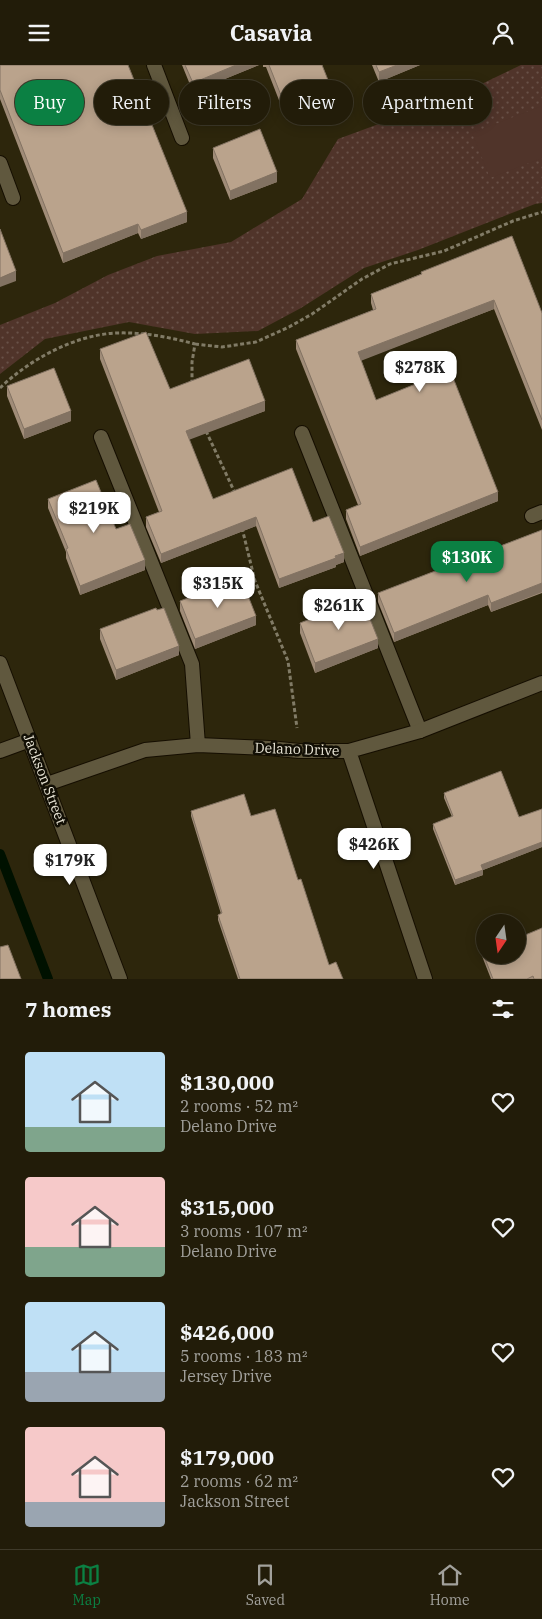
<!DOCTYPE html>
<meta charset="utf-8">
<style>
:root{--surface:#221c09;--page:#2a2512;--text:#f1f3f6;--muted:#a2a19c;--line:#3f3a2a;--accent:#0b8043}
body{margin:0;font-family:"IBM Plex Serif",serif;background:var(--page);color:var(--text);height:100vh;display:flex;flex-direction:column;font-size:19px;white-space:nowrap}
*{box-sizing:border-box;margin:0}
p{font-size:16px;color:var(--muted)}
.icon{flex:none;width:28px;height:28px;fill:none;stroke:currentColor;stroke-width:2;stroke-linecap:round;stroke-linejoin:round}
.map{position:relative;height:914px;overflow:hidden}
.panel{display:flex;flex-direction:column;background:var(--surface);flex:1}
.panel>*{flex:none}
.banner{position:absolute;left:15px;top:15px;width:512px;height:45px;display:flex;gap:10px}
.needle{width:32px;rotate:193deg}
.controls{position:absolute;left:476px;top:849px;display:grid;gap:10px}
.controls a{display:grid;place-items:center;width:50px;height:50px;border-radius:50%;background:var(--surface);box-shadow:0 2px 12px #0003,0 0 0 1px var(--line);font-size:25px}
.price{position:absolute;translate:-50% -42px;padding:0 11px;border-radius:10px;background:#fff;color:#222;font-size:16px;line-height:32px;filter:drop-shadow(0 1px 2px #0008)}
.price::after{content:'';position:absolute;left:50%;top:30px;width:15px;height:11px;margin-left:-8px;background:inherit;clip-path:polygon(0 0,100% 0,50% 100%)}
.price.selected{background:var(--accent);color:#fff}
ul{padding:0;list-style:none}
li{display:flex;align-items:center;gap:15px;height:125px;padding:0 25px}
li span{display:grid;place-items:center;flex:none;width:140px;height:100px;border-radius:5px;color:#555}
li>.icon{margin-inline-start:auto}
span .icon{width:60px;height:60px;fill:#fffc;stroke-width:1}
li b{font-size:21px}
h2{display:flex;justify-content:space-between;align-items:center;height:60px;padding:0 25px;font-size:21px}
.chip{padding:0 18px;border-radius:22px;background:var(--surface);box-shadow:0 2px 12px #0003,0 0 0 1px var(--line);font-size:18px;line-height:45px}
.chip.selected{background:var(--accent);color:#fff}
header{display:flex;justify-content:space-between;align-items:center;height:65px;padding:0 25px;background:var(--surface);font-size:22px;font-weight:700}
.dock{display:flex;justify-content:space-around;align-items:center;height:70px;border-top:1px solid var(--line);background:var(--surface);font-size:14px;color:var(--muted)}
.dock a{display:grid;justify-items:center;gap:2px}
.dock .selected{color:var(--accent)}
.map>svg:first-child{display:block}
.grass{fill:url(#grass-dots)}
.park{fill:#50342a}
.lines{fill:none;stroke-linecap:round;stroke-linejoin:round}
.stream{stroke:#010;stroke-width:10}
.service-casing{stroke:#150e00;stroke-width:16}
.minor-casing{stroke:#150e00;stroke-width:16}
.secondary-casing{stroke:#150e00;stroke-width:16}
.path{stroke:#817b66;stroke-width:3;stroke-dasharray:4 2.5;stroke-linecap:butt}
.service{stroke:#60583e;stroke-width:14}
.minor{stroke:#60583e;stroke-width:14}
.secondary{stroke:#60583e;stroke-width:14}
.wall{fill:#a08c78}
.shaded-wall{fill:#827262}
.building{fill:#baa38c;stroke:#827262}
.labels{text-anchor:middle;stroke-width:5;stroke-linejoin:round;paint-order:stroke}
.street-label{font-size:14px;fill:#e8e4d5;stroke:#120f05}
</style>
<header><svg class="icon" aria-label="menu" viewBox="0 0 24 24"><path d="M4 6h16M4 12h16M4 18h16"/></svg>Casavia<svg class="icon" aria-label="person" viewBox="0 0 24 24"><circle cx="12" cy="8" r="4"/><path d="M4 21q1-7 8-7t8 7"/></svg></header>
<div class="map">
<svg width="542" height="914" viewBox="0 0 542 914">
<defs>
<pattern id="grass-dots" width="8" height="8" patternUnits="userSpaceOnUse" patternTransform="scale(1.25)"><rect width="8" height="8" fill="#50342a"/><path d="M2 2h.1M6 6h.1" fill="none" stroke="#695148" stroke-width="1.8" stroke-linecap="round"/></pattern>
</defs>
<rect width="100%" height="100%" fill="#2d260c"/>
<path class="grass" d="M521,0H542V138L535,139L418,185L364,203L301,243L258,266L195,269L129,257L45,274L0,309V260L55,238L108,210L157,191L231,177L302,134L338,74L463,28Z"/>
<path class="park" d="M542,41V93L490,113L472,68Z"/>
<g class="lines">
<path class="stream" d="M0,789L48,914"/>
<g class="service-casing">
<path id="service" d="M154,0L182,73
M0,98L13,133
M302,368L420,666
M101,372L192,599L198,680
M532,451L542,447
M0,686L30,675"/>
</g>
<g class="minor-casing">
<path id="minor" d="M349,686L425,914
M47,719L145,685L198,680L269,683L299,686H349L420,666L542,618"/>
</g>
<g class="secondary-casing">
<path id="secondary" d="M0,598L120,914"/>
</g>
<path class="path" d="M195,279L222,282L256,277L289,262L312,249L362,214L390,199L444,186L513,156L542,147
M0,323C29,295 74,270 116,268C143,267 169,272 195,279L192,297V319
M206,366L235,428
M242,463L255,516L288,596L297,663"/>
<use href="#service" class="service"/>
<use href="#minor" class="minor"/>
<use href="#secondary" class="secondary"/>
</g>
<path class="wall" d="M0,0L187,157L141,174L138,168L63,198L0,34Z
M182,0H259L193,27Z
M263,0H322L332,35L286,53L266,2H263Z
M372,0H420L379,17Z
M213,83L277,117L230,135L213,93Z
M421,207L542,248V365L494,244L361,295L376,335L498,436L360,491L346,454V445L358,440L296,284V275L373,245L371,238V229L421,209Z
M100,284L170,324L265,346L189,374L213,434L313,457L344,497L336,500V502L279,523L256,461L161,498L146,462V452L159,447L100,294Z
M7,321L71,356L24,374L7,331Z
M48,434L116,464L145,505L80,530L66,493V487L48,443Z
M542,465V528L491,547L488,540L394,577L378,537V528Z
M180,536L256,560L195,584L180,546Z
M300,558L378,583L315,608L300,568Z
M100,564L179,590L116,615L100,574Z
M444,728L519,752L542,744V782L483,805V810L455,820L433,764V759L452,752L444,733Z
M191,746L251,751L298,815L329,900L343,914H238L218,855V850L221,849L191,751Z
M482,886L542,914H491L482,891Z"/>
<path class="shaded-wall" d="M236,0H259L193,27V18Z
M397,0H420L379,17V7Z
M332,25V35L286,53V43Z
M277,107V117L230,135V126Z
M187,147V157L141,174V165Z
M138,159V168L63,198V188Z
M16,206V216L0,222V213Z
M494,235V244L358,297V287Z
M265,336V346L186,376V366Z
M71,346V356L24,374V364Z
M498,427V436L360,491V482Z
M256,452V461L161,498V489Z
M344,488V497L336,500V502L279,523V514Z
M145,495V505L80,530V521Z
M542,518V527L491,547V538Z
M488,530V540L394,577V568Z
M256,551V560L195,584V574Z
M378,574V583L315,608V598Z
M179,581V590L116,615V605Z
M542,777V782L483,805V810L455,820V815L481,800Z"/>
<path class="building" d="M0,0H128L187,147L141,165L138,159L63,188L0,25Z
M185,0H236L193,18Z
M269,0H322L332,25L286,43Z
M376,0H397L379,7Z
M260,64L277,107L230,126L213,83Z
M0,164L16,206L0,213Z
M512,171L542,248V355L494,235L358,287L376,335L450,305L498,427L360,482L346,445L361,439L296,275L376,244L371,229L422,209L421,207Z
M146,267L170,324L249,294L265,336L186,366L213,434L292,403L313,457L329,451L344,488L335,491L336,493L279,514L256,452L161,489L146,452L162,446L100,284Z
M54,303L71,346L24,364L7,321Z
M96,415L116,464L130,459L145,495L80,521L66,484L68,483L48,434Z
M542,465V518L491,538L488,530L394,568L378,528Z
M241,513L256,551L195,574L180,536Z
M362,534L378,574L315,598L300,558Z
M156,543L157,545L164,543L179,581L116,605L100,564Z
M501,706L519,752L542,744V777L481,800L483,805L455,815L433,759L453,751L444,728Z
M244,729L251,751L275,744L298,815L301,814L329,900L336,897L343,914H240L218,850L222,848L191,746Z
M542,863V914H534L533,911L527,914H493L482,886L485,885V890H518V873Z
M8,880L21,914H0V882Z"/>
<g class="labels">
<g class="street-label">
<text transform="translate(297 684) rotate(2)" y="5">Delano Drive</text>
<text transform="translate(45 714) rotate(69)" y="5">Jackson Street</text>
</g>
</g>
</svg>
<div class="controls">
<a><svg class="needle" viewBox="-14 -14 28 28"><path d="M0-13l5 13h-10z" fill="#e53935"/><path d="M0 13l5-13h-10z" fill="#a2a19c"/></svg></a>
</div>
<b class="price" style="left:420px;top:328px">$278K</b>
<b class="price" style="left:94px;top:469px">$219K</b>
<b class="price selected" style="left:467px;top:518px">$130K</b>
<b class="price" style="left:218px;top:544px">$315K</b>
<b class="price" style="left:339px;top:566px">$261K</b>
<b class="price" style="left:374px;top:805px">$426K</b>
<b class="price" style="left:70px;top:821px">$179K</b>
<div class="banner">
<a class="chip selected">Buy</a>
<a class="chip">Rent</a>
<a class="chip">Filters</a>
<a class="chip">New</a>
<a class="chip">Apartment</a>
</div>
</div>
<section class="panel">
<h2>7 homes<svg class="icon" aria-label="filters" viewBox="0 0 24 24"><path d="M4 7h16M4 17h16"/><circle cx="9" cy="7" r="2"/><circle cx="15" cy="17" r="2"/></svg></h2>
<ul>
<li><span style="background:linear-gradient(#bfe0f5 75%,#7fa58c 0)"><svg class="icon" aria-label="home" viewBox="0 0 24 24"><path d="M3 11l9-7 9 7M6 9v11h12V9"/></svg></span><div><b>$130,000</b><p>2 rooms · 52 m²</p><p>Delano Drive</p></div><svg class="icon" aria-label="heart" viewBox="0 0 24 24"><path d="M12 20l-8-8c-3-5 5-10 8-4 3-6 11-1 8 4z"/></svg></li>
<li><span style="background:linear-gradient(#f6c9c9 70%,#7fa58c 0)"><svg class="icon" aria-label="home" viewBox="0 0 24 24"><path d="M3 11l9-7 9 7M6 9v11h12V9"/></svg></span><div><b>$315,000</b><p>3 rooms · 107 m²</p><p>Delano Drive</p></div><svg class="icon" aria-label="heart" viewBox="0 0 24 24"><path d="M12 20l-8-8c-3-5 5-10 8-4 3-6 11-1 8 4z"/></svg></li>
<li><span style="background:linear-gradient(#bfe0f5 70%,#9aa5b1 0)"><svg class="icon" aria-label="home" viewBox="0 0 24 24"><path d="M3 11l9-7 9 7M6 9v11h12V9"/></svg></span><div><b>$426,000</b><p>5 rooms · 183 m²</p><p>Jersey Drive</p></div><svg class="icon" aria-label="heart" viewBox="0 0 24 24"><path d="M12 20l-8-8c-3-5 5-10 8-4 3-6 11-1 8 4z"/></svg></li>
<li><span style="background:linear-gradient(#f6c9c9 75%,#9aa5b1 0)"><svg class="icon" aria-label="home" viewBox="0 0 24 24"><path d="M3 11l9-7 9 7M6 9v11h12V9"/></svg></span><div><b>$179,000</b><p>2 rooms · 62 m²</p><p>Jackson Street</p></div><svg class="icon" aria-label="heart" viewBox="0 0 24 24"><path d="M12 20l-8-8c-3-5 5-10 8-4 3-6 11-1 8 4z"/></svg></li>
</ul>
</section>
<nav class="dock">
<a class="selected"><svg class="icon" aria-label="map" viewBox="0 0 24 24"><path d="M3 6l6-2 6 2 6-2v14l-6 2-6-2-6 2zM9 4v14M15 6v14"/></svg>Map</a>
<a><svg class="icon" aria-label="saved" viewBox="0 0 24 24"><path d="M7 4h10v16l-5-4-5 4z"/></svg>Saved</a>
<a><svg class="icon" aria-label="home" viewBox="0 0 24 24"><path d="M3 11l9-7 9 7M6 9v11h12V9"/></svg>Home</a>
</nav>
